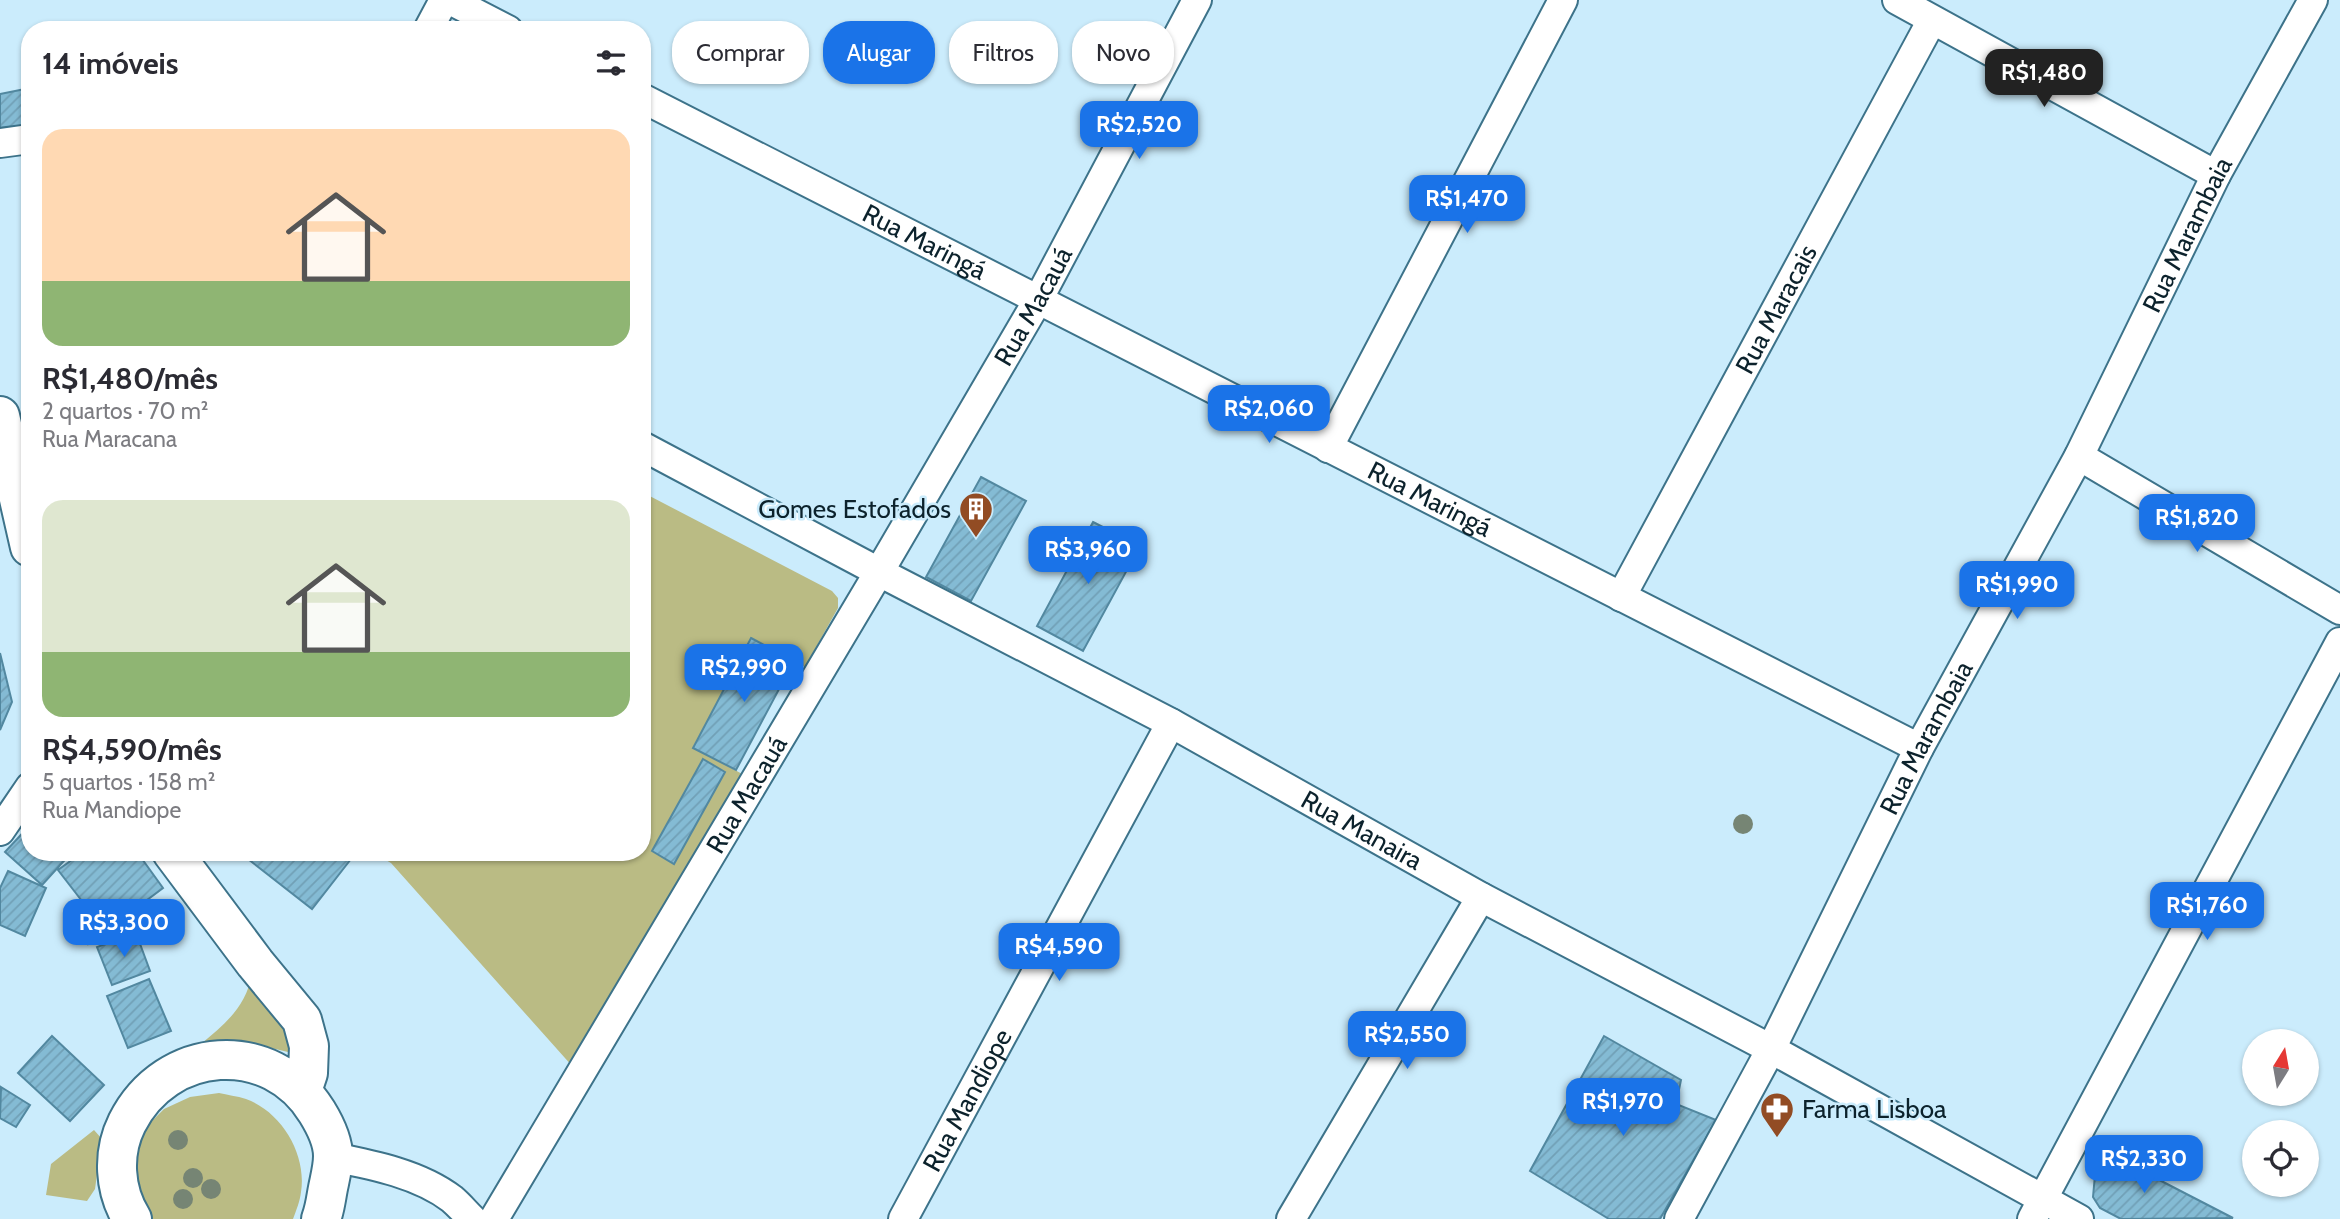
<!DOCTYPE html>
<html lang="pt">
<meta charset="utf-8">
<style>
:root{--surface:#fff;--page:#f7f7f7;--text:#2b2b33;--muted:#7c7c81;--accent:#1a73e8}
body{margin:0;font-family:Cabin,sans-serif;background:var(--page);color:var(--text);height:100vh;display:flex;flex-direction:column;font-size:26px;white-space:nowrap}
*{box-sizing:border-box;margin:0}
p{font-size:23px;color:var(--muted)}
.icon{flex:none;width:38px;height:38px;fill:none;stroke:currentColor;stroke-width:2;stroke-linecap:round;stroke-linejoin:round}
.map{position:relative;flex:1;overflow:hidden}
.side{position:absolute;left:21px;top:21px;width:630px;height:840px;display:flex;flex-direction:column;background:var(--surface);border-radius:28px;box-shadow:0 2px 5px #0004}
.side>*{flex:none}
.hud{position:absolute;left:672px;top:21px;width:665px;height:63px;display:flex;gap:14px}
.needle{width:46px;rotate:11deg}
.tools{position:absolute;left:2242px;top:1029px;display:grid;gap:14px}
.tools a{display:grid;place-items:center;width:77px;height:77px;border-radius:50%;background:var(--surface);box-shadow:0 2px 5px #0004;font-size:35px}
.price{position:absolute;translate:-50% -60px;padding:0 16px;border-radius:14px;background:var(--accent);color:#fff;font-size:23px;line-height:46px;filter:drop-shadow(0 2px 4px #0008)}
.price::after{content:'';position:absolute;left:50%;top:42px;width:21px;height:16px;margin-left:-10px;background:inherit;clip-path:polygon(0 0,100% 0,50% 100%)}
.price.current{background:#222;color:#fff}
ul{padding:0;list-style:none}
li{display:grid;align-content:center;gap:14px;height:371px;padding:0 21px}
li span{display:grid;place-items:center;height:217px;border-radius:21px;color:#555}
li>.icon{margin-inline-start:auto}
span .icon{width:126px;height:126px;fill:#fffc;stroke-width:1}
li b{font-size:30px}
h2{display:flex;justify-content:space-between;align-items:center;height:84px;padding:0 21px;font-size:30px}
.pill{padding:0 24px;border-radius:28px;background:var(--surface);box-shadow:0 2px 5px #0004;font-size:24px;line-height:63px}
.pill.current{background:var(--accent);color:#fff}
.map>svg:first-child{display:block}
.grass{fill:#babb84}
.building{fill:url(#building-hatch);stroke:#5288a0;stroke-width:2}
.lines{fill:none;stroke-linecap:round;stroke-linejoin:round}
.minor-casing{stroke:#3d738a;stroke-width:32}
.primary-casing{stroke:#3d738a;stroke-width:42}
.minor{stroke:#fff;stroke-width:28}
.primary{stroke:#fff;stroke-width:38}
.tree{fill:#768574}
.labels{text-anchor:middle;stroke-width:5;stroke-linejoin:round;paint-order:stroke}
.street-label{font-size:26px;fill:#0c222c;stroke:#cbecfc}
.poi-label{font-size:26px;fill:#0c222c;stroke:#cbecfc;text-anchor:end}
</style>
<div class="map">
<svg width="2340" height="1219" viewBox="0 0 2340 1219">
<defs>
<pattern id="building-hatch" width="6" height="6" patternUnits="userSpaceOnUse" patternTransform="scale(1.75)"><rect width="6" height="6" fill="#84bbd4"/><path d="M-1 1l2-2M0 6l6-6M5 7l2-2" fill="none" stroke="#71a0b6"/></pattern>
</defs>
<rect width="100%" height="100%" fill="#cbecfc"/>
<path class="grass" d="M642,492L832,591L838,598V608L805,667L752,638L693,747L744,775L573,1067L391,863L372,852H642Z
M252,974L295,1045L292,1053L251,1043L201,1044C225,1024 246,1007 252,974Z
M219,1093C227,1095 237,1096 246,1099C282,1112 307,1155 301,1192C300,1201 296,1211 293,1219H137L131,1155L144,1129L164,1109L190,1097Z
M94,1130L102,1139L95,1189L87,1201L46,1195L51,1164Z"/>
<path class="building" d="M30,88V127L0,133V94Z
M30,413V438L25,414Z
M981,477L1026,501L971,601L926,577Z
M1093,522L1140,546L1083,651L1037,626Z
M751,638L794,661L736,770L693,748Z
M0,653L12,702L0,730Z
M703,759L725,772L674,864L652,851Z
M30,825V852H72L42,885L5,852Z
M83,852H137L163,888L88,944L68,917L85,905L58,870Z
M239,852H342L351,859L312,909Z
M8,871L46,888L25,936L0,925V888Z
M136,933L150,971L112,985L97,947Z
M149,979L171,1031L128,1048L107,996Z
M52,1036L104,1085L70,1121L18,1073Z
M1604,1036L1681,1080L1676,1104L1716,1120L1660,1219H1609L1530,1171Z
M1,1087L30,1105L16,1127L0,1118Z
M2107,1153L2233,1218L2121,1219L2100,1208L2093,1197L2095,1175Z"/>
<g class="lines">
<g class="minor-casing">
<g id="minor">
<path d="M450,0L508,30"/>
<path d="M1897,0L2216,175"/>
<path d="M428,30L444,0"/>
<path id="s1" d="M642,98L1919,748"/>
<path d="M0,143L30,139"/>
<path id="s2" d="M642,446L879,572L1171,723L1481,897L1771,1049L2079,1219"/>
<path d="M1328,448L1563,0"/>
<path d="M2079,456L2340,610"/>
<path id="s3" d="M1621,597L1932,20"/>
<path d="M0,831L30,787"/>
<path d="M333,1157C373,1165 419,1174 452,1199C459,1205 465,1212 472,1219"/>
<path id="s4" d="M494,1219L879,572L1038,300L1197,0"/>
<path id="s5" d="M903,1219L1171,723"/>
<path d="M1291,1219L1481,897"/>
<path id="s6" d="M1679,1219L1771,1049L1919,748L2079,456L2216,175L2313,0"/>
<path d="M2032,1219L2340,642"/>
</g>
</g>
<g class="primary-casing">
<path id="primary" d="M0,416L30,547
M172,852L255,963L302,1020L309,1046L308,1073L302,1091
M132,1219C114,1190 112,1153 127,1123C166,1045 271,1037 317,1112C325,1125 333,1141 333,1156C333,1167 330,1178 328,1188C326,1198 325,1209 321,1219"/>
</g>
<use href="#minor" class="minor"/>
<use href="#primary" class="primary"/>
</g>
<g class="tree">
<circle cx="1743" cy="824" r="10"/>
<circle cx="178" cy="1140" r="10"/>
<circle cx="193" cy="1178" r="10"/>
<circle cx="211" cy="1189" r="10"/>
<circle cx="183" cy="1199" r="10"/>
</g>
<defs>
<g id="building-pin" transform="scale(1.75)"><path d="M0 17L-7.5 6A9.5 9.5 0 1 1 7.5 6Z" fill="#924c24" stroke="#cbecfc"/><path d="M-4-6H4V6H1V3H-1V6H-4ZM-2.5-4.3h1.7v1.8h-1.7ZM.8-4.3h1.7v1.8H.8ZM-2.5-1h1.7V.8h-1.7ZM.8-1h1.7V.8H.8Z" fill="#fff"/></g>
<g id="pharmacy-pin" transform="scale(1.75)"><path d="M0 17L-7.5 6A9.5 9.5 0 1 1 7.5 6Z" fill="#924c24" stroke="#cbecfc"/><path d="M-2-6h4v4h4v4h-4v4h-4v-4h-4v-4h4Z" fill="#fff"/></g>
</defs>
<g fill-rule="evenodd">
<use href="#building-pin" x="976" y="509"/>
<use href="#pharmacy-pin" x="1777" y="1109"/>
</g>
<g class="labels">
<g class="street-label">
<text dy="9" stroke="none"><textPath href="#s6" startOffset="1108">Rua Marambaia</textPath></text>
<text dy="9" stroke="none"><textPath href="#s1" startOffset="317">Rua Maringá</textPath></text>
<text dy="9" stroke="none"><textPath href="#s4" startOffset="1060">Rua Macauá</textPath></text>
<text dy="9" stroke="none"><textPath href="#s3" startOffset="327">Rua Maracais</textPath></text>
<text dy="9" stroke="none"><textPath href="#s1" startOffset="884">Rua Maringá</textPath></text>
<text dy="9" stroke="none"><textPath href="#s6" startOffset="541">Rua Marambaia</textPath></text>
<text dy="9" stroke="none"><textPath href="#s4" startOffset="494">Rua Macauá</textPath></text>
<text dy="9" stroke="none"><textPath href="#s2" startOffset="816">Rua Manaira</textPath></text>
<text dy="9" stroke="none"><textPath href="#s5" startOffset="135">Rua Mandiope</textPath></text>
</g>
<g class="poi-label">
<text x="951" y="518">Gomes Estofados</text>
<text x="1802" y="1118" text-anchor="start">Farma Lisboa</text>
</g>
</g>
</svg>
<div class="tools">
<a><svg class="needle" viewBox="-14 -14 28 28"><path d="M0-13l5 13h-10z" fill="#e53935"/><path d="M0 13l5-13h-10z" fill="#7c7c81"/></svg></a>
<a><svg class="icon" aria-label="locate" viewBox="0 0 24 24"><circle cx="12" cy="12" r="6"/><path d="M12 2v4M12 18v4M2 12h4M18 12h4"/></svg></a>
</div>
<b class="price current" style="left:2044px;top:109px">R$1,480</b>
<b class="price" style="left:1139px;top:161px">R$2,520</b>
<b class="price" style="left:1467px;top:235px">R$1,470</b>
<b class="price" style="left:1269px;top:445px">R$2,060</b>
<b class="price" style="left:2197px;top:554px">R$1,820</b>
<b class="price" style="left:1088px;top:586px">R$3,960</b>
<b class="price" style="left:2017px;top:621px">R$1,990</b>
<b class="price" style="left:744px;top:704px">R$2,990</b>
<b class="price" style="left:2207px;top:942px">R$1,760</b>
<b class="price" style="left:124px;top:959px">R$3,300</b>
<b class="price" style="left:1059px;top:983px">R$4,590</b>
<b class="price" style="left:1407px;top:1071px">R$2,550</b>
<b class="price" style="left:1623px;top:1138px">R$1,970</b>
<b class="price" style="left:2144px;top:1195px">R$2,330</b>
<div class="hud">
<a class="pill">Comprar</a>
<a class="pill current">Alugar</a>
<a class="pill">Filtros</a>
<a class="pill">Novo</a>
</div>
<section class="side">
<h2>14 imóveis<svg class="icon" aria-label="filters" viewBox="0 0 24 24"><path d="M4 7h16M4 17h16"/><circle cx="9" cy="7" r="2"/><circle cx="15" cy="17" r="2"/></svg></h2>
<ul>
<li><span style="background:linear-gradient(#ffd9b3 70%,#8fb573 0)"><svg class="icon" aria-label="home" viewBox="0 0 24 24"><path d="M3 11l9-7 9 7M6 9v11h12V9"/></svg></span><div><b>R$1,480/mês</b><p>2 quartos · 70 m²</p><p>Rua Maracana</p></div></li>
<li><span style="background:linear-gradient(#dfe7d0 70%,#8fb573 0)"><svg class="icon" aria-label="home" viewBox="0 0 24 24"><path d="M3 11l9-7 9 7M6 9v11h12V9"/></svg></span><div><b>R$4,590/mês</b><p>5 quartos · 158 m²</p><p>Rua Mandiope</p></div></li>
</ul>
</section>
</div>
